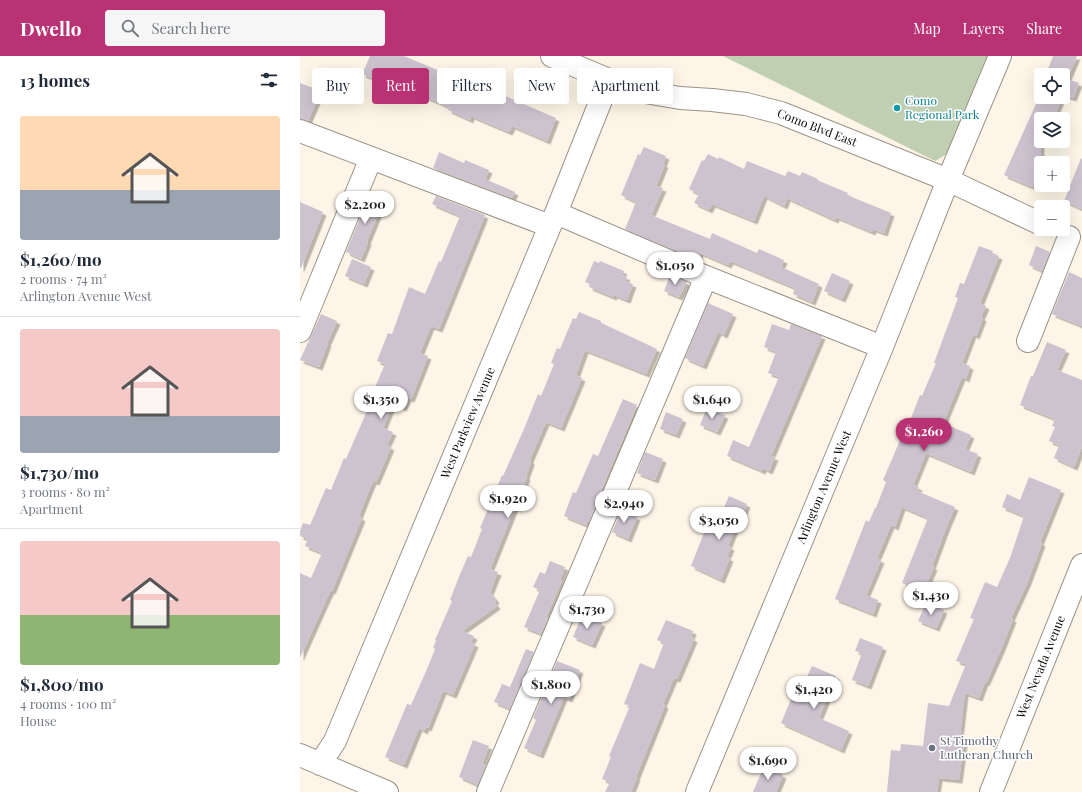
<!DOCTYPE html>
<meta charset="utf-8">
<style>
:root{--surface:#fff;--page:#f6f6f7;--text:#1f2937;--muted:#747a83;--line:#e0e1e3;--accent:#b93273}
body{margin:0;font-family:"Playfair Display",serif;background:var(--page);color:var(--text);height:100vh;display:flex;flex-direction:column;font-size:15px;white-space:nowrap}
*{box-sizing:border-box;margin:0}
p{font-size:13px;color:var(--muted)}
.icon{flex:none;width:22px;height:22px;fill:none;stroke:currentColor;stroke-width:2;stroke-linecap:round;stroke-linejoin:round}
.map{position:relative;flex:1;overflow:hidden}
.sheet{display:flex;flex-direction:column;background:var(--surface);width:300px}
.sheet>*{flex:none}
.hud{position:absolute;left:12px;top:12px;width:380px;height:36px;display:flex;gap:8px}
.tools{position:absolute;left:734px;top:12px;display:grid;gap:8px}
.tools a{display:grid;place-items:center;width:36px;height:36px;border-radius:4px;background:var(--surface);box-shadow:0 4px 16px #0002;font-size:20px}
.price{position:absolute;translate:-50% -34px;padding:0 9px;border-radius:14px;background:#fff;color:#222;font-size:13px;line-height:26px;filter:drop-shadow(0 1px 2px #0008)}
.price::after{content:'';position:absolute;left:50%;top:24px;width:12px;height:9px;margin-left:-6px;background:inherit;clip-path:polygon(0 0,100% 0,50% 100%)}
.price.selected{background:var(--accent);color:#fff}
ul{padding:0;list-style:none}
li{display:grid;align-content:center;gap:8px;height:212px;padding:0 20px}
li+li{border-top:1px solid var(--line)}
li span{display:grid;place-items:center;height:124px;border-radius:4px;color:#555}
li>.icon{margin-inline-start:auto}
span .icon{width:72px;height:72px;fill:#fffc;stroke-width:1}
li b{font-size:17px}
h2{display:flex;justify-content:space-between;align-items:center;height:48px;padding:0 20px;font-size:17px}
.pill{padding:0 14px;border-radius:4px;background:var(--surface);box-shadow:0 4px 16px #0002;font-size:14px;line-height:36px}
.pill.selected{background:var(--accent);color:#fff}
header{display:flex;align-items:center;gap:24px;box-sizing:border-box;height:56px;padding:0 20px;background:var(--accent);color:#fff}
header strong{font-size:19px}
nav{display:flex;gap:22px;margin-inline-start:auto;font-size:14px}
.search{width:280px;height:36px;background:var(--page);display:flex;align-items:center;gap:10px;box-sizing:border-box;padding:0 14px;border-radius:4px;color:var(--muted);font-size:15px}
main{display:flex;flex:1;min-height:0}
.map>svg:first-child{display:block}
.green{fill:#c0ceb2}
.building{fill:#ccc3cf;filter:url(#shadow)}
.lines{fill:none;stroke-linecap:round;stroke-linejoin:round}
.minor-casing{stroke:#9b9387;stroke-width:24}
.minor{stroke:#fff;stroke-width:22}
.culture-dot{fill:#0f9aa8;stroke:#fff;stroke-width:1.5}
.worship-dot{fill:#6b7280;stroke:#fff;stroke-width:1.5}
.labels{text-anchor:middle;stroke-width:3;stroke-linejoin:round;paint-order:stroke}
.culture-label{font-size:12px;fill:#0d838f;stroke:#fff;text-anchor:start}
.street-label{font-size:12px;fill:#0e0b07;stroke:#fff}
.worship-label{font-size:12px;fill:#5b616d;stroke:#fff;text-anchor:start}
</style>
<header>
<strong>Dwello</strong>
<div class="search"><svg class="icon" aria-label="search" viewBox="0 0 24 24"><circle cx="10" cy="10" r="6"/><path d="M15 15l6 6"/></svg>Search here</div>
<nav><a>Map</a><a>Layers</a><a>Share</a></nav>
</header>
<main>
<section class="sheet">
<h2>13 homes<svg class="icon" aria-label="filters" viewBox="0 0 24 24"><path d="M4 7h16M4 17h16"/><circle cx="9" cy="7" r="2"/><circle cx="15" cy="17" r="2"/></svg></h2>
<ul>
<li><span style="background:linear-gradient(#ffd9b3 60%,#9aa5b1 0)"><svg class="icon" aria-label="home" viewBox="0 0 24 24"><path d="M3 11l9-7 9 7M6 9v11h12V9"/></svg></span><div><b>$1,260/mo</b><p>2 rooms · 74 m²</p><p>Arlington Avenue West</p></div></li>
<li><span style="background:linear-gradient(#f6c9c9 70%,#9aa5b1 0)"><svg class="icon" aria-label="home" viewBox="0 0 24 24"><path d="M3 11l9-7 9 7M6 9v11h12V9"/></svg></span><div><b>$1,730/mo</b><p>3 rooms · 80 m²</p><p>Apartment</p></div></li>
<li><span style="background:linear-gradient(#f6c9c9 60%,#8fb573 0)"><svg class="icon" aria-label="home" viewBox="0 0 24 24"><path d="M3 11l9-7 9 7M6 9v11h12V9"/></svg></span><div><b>$1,800/mo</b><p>4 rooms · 100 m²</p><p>House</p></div></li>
</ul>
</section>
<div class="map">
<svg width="782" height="736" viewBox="0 0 782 736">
<defs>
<filter id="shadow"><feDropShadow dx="3.5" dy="3.5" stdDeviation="0" flood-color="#0004"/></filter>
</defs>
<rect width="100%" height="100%" fill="#fef5e8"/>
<path class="green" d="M423,0H688L647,98L635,105Z"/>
<path class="building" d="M70,0H104L154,21L165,24L166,23L256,62L247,85L212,70L209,76L171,60L170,64L148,54L149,51L114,36L113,39L62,18Z
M753,0H777L767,23L779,27L773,42L763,39V19H746Z
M0,27L21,35L8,65L0,63Z
M741,32V41H762L753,63H741V100L746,102L744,107H741V113L739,118H737L732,131L704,119L740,39H739Z
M344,91L366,100L363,108H365L356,130L363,132L351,159L410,183L412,177L457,197L459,193L484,204L481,211L519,228L512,246L493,238L495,232L430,205L428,209L400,197L397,204L325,173L336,146L321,139L338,98L340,99Z
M139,96L164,107L165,104L189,114L185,123L215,136L212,142L133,112Z
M408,98L418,103L419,101L444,113L447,105L485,120L488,115L500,120L502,116L518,123L517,124L548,137L547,139L591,157L584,177L573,173L572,176L536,161L535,164L487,142L484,150L464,140L454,165L412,148L409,154L394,147L399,138L389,133L402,104L404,105Z
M781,102L782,103V153L764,145Z
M71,135L85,141L67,185L68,186L61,203L46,196Z
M136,140L185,159L139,273L131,270L120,297L128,300L111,343L108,342L103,352L93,347L83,372L93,376L87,389L91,391L76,426L73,425L66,442L59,460L62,462L50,491L32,535L31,534L27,542L0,602V517L11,522L22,497L5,490L8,483L0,480V475L3,467L10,469L26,432L31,434L44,402L46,403L74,339L72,338L85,308L77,305L88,277L92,278L109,231L125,238L139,205L141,206L160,160L132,148Z
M0,146L23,156L1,212H0Z
M679,190L693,195L692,197L699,200L680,247L686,250L681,261L683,262L676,280L673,278L662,307L670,310L666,323L662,321L643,367L671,379L665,393L678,398L671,416L626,397L613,429L619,431L617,435L655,451L646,472L632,510L634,511L623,536L602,527L628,462L602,451L595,471L591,469L577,502L581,504L566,539L578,544L573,558L535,543L566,464L569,466L575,452H576L586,426L583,424L601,382L603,383L620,339L622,340L636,307H634L658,242L655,241L660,227L664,228Z
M736,190L750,196L742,215L729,209Z
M52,203L71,211L64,228L45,220Z
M294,205L299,207L300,205L324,215L322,219L327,221L325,225L333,228L327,244L314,239L313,241L289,231L290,228L285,226Z
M769,216L782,222V270L752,258Z
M532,217L550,225L542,243L524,235Z
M370,219L387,226L379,241L364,235Z
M408,247L433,258L424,279L418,276L403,310L385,302Z
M279,256L301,265V267L310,271L357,293L346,318L285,294L276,319L282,322L261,372L246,366L230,403L231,406L226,420L227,421L190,513L198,516L190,536L196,544L194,546L197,550L162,575L174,580L171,586L175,588L153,639L143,635L128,672L126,671L124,675L119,672L104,709L85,701L107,648L111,649L127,613L135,593L133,592L136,585L135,584L152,545L150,544L158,523L168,500L171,501L182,473L180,472L202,419L203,420L224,373L238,338L241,340L254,308L251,307L257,292L260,293L273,262L276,263Z
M21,258L37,265L27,287H28L19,311L0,304Z
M472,268L489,274L491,268L522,280L471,400L475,401L469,415L463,412L462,415L427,400L433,384L449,391L479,321L468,317L476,296L464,291Z
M747,286L766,294L757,314L782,324V390L774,411L754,402L759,389L749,385L755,371L752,370L755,363L720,349L731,320H733Z
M323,343L337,349L297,444H298L289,466L287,465L286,469L264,460L273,436L276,437L293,398L298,400Z
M407,352L425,359L417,376L400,369Z
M366,356L383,363L376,379L360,373Z
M345,396L363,403L355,424L337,417Z
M729,421L761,434L740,486L742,487L728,525L711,562L713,563L702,591L686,627L685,626L679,642L665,637L659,687H664L659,724L639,722L637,736H587L591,694L600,695L601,688L623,690L628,647L649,650L666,608L656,605L674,563L670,562L685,526L697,531L710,502L724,460L702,451L707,438L720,444Z
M429,440L447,448L441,463H439L428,490L431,491L427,501L430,502L421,524L391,510L407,469L415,472Z
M321,454L337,461L328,483L312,476Z
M250,505L265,511L260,524L262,525L246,561L248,562L241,578L224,571L240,534L233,531L240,516L245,518Z
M626,547L644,554L636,572L618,565Z
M282,559L302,567L292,589L273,581Z
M366,564L393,575L391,581L394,583L377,623L374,622L363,648L365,649L336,721H337L331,736H305L310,726L302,723L311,701L309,700L330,650L324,648L340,607L354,613L364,587L357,584Z
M560,582L583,591L568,630L552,624L562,597L555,595Z
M226,593L234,596L210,653L194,646L202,628L210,631Z
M257,605L280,614L269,643L264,641L240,699L224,692L236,664L233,662Z
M512,610L536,620L519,662L549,675L541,694L481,667L492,641L494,642L502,624L505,625Z
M173,684L189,690L182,708L186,710L178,729L159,721Z
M464,710L483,719L476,736H453Z"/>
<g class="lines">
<g class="minor-casing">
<path id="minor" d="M252,0L309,24L345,36L380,42L412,44L446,48L481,57L648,124L741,168
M0,75L250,170
M256,157L406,221L582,291
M0,275L71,102
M728,285L769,181
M0,699L87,736
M20,708L35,685L250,170L256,157L309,24
M188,736L406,221
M397,736L582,291L648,124L700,0
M691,736L782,509"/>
</g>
<use href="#minor" class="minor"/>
</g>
<circle class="culture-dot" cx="597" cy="52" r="4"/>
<circle class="worship-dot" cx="632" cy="692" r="4"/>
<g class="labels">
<g class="culture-label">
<text x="605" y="49">Como<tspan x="605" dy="14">Regional Park</tspan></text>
</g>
<g class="street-label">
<text transform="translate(517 72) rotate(21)" y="4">Como Blvd East</text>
<text transform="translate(168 367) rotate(-67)" y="4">West Parkview Avenue</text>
<text transform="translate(524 431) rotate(-67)" y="4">Arlington Avenue West</text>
<text transform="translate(741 611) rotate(-68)" y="4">West Nevada Avenue</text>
</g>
<g class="worship-label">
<text x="640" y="689">St Timothy<tspan x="640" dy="14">Lutheran Church</tspan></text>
</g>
</g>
</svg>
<div class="tools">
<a><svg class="icon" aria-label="locate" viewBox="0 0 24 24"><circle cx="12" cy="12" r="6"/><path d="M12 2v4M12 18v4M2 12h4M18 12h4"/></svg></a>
<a><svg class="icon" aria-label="layers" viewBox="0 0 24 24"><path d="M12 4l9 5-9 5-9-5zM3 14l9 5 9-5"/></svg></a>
<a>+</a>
<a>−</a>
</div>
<b class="price" style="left:65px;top:169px">$2,200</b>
<b class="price" style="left:375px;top:230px">$1,050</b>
<b class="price" style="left:81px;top:364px">$1,350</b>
<b class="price" style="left:412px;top:364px">$1,640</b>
<b class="price selected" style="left:624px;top:396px">$1,260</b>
<b class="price" style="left:208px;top:463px">$1,920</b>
<b class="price" style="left:324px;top:468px">$2,940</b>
<b class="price" style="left:419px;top:485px">$3,050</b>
<b class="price" style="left:631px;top:560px">$1,430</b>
<b class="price" style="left:287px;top:574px">$1,730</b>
<b class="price" style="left:251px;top:649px">$1,800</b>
<b class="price" style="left:514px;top:654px">$1,420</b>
<b class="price" style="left:468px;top:725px">$1,690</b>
<div class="hud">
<a class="pill">Buy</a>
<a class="pill selected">Rent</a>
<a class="pill">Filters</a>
<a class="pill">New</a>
<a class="pill">Apartment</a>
</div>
</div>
</main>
